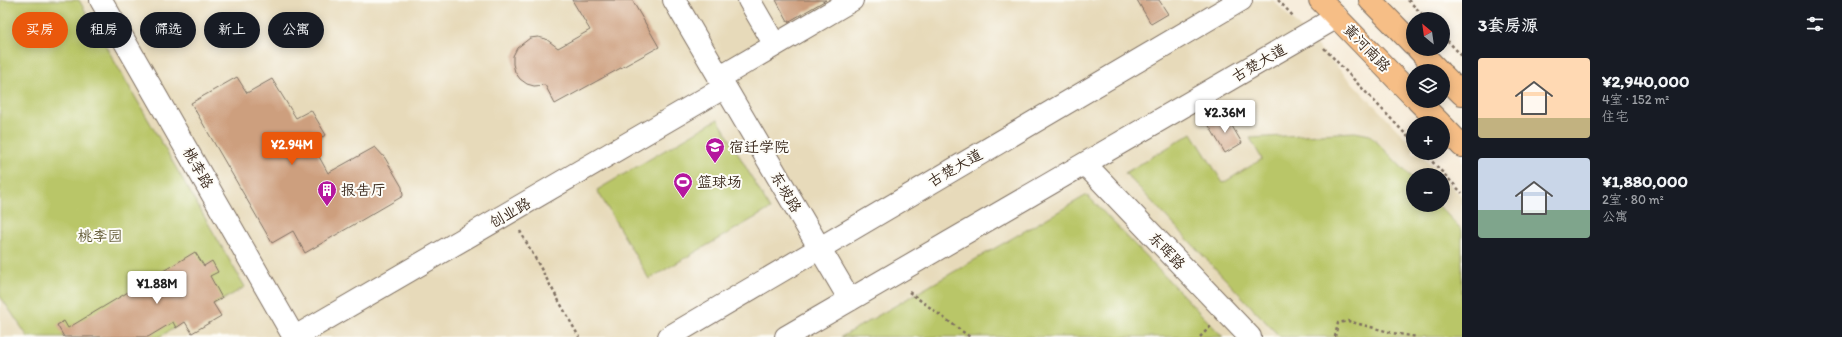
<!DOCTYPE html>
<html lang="zh">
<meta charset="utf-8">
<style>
:root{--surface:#171b24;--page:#242831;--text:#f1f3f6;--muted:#9ea1a6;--accent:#ea580c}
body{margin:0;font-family:Itim,"LXGW WenKai TC",sans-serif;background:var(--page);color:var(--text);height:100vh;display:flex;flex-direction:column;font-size:15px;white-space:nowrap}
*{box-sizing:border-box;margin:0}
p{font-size:13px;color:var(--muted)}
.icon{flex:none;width:22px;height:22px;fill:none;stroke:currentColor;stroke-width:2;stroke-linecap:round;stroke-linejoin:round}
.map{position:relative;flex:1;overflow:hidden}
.panel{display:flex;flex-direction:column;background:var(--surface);width:380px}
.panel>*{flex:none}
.top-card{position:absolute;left:12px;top:12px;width:380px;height:36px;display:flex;gap:8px}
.needle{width:26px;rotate:331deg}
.controls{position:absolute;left:1406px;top:12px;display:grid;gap:8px}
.controls a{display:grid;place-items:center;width:44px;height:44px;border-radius:50%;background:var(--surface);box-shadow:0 2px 10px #0003;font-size:20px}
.price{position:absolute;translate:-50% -34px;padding:0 9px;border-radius:4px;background:#fff;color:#222;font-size:13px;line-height:26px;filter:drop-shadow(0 1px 2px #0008)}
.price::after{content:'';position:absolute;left:50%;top:24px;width:12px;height:9px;margin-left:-6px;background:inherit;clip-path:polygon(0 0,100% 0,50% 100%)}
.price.selected{background:var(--accent);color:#fff}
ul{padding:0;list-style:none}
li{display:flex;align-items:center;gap:12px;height:100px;padding:0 16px}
li span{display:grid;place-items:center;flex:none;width:112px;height:80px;border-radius:4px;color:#555}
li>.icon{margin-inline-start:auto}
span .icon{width:48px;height:48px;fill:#fffc;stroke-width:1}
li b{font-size:17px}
h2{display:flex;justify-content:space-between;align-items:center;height:48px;padding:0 16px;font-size:17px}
.pill{padding:0 14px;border-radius:18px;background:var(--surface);box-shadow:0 2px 10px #0003;font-size:14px;line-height:36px}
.pill.selected{background:var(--accent);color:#fff}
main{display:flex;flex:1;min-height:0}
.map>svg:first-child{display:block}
.built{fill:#e7daba}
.green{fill:#b9c667;stroke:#7a7842}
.building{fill:#cd9f7e}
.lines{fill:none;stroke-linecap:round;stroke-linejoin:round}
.minor-casing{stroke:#7d6e60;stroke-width:24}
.major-casing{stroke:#7d6e60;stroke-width:24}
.path{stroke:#7d6e60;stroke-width:2.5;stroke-dasharray:3 3;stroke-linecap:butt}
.minor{stroke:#fff;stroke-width:22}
.major{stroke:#f6be86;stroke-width:22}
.labels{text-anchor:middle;stroke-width:4;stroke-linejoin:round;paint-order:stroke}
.street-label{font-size:15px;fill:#3b2a1e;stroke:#fdfcf7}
.poi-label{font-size:15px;fill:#3b2a1e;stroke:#fdfcf7;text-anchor:start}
.park-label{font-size:15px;fill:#615934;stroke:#fdfcf7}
</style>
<main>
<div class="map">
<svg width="1462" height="337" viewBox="0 0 1462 337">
<rect width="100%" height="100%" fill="#fdfcf7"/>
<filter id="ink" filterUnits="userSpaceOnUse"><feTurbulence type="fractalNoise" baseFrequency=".025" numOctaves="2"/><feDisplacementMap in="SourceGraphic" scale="8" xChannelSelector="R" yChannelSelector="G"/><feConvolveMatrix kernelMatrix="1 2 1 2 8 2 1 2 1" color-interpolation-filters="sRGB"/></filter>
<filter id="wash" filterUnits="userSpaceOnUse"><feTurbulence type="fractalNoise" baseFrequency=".012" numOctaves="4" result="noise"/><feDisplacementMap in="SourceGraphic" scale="16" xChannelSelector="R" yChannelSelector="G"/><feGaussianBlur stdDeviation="0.9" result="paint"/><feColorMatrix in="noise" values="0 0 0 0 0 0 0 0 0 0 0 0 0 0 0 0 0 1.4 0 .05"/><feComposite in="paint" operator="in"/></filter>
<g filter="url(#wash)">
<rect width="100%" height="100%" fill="#f7eddc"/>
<path class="built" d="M0,0H1273L1413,146V153H1420L1441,175H1413V205H1443V177L1462,197V337H0Z"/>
<path class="green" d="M0,0H79L245,287L159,337H28L0,296Z
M718,119L770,209L649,279L597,190Z
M1355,132L1370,135L1413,179V205H1438L1462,230V337H1280L1125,173L1192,133L1223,183L1262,159L1250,138Z
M1087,195L1223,337H841Z"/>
<g id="blocks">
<path class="building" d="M572,0H632L659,47L555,104L545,85L534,86L527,84L520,79L515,72L513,64V56L517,48L530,38L538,37L546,39L558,48L590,30Z
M776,0H826L788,22Z
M1137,0H1159L1168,14L1151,24Z
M237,77L247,93L272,79L296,118L311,110L326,135L311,142L328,173L375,147L385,158L402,187L403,196L305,253L293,231L272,243L191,103Z
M1225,114L1242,143L1225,153L1208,124Z
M195,252L204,266L212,261L218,272L210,276L222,298L213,303L221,316L192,333L185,322L176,328L173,322L148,337H64L57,325L64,321L68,328Z"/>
</g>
</g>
<g filter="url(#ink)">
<use href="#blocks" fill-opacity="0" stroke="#7d6e60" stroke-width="1"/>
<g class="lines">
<g class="minor-casing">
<path id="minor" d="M101,0L294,337
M674,0L850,300
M749,0L775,45
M719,78L852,0
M1085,164L1250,337
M295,337L725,87
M669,337L1241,0
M786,337L1337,17"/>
</g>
<g class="major-casing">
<path id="major" d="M1320,0L1413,96
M1370,0L1413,44
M1418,49L1439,71
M1443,75L1462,94
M1418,101L1440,123
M1443,126L1462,146"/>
</g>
<path class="path" d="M1278,0L1294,17
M1408,0L1427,19
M1443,36L1462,56
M1324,48L1413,142
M1424,153L1462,193
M520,231L579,337
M909,292L970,337
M1200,337L1211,326
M1335,337L1338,323L1348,321L1393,333L1417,337"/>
<use href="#minor" class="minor"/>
<use href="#major" class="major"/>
</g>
</g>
<defs>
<g id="university-pin" transform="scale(1)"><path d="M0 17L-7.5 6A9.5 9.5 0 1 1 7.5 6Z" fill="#b5179e" stroke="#fdfcf7"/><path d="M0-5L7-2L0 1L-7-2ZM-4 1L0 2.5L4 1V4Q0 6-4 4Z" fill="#fff"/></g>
<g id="stadium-pin" transform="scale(1)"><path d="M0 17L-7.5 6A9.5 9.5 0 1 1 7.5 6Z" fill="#b5179e" stroke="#fdfcf7"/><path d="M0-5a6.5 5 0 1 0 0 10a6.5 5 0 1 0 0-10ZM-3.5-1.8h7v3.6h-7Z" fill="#fff"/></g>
<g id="building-pin" transform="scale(1)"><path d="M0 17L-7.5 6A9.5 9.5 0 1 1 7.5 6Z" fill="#b5179e" stroke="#fdfcf7"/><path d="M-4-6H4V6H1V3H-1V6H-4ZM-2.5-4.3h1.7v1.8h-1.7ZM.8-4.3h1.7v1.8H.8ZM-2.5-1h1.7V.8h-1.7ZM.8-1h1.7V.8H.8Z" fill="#fff"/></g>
</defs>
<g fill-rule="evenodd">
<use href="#university-pin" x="715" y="147"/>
<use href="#stadium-pin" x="683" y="182"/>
<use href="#building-pin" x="327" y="190"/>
</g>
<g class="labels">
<g class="street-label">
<text transform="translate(1367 48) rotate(46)" y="5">黄河南路</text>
<text transform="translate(1259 63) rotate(-30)" y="5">古楚大道</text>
<text transform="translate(198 168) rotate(60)" y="5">桃李路</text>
<text transform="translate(955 168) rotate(-30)" y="5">古楚大道</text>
<text transform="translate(786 192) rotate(59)" y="5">东坡路</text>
<text transform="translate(510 213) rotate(-30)" y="5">创业路</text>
<text transform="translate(1167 251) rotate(46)" y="5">东晖路</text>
</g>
<g class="poi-label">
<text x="729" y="152">宿迁学院</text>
<text x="697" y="187">篮球场</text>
<text x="341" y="195">报告厅</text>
</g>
<g class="park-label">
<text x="100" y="241">桃李园</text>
</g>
</g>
</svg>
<div class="controls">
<a><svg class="needle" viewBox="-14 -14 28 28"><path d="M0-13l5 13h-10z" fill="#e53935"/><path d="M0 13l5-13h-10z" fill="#9ea1a6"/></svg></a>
<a><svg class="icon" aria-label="layers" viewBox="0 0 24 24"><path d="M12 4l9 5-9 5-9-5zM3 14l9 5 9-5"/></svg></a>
<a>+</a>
<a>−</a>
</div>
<b class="price" style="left:1225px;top:134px">¥2.36M</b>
<b class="price selected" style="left:292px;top:166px">¥2.94M</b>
<b class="price" style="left:157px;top:305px">¥1.88M</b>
<div class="top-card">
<a class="pill selected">买房</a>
<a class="pill">租房</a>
<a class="pill">筛选</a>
<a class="pill">新上</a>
<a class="pill">公寓</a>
</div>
</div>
<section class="panel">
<h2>3套房源<svg class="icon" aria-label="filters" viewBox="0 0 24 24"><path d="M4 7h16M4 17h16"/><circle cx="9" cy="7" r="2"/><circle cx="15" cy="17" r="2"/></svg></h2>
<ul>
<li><span style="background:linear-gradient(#ffd9b3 75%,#c2b280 0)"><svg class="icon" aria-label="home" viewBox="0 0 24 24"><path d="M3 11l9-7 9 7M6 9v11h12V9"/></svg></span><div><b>¥2,940,000</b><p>4室 · 152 m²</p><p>住宅</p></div></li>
<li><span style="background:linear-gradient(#c9d6e8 65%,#7fa58c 0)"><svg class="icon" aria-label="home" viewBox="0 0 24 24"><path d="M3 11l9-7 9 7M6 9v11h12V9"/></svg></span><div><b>¥1,880,000</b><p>2室 · 80 m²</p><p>公寓</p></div></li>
</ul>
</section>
</main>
